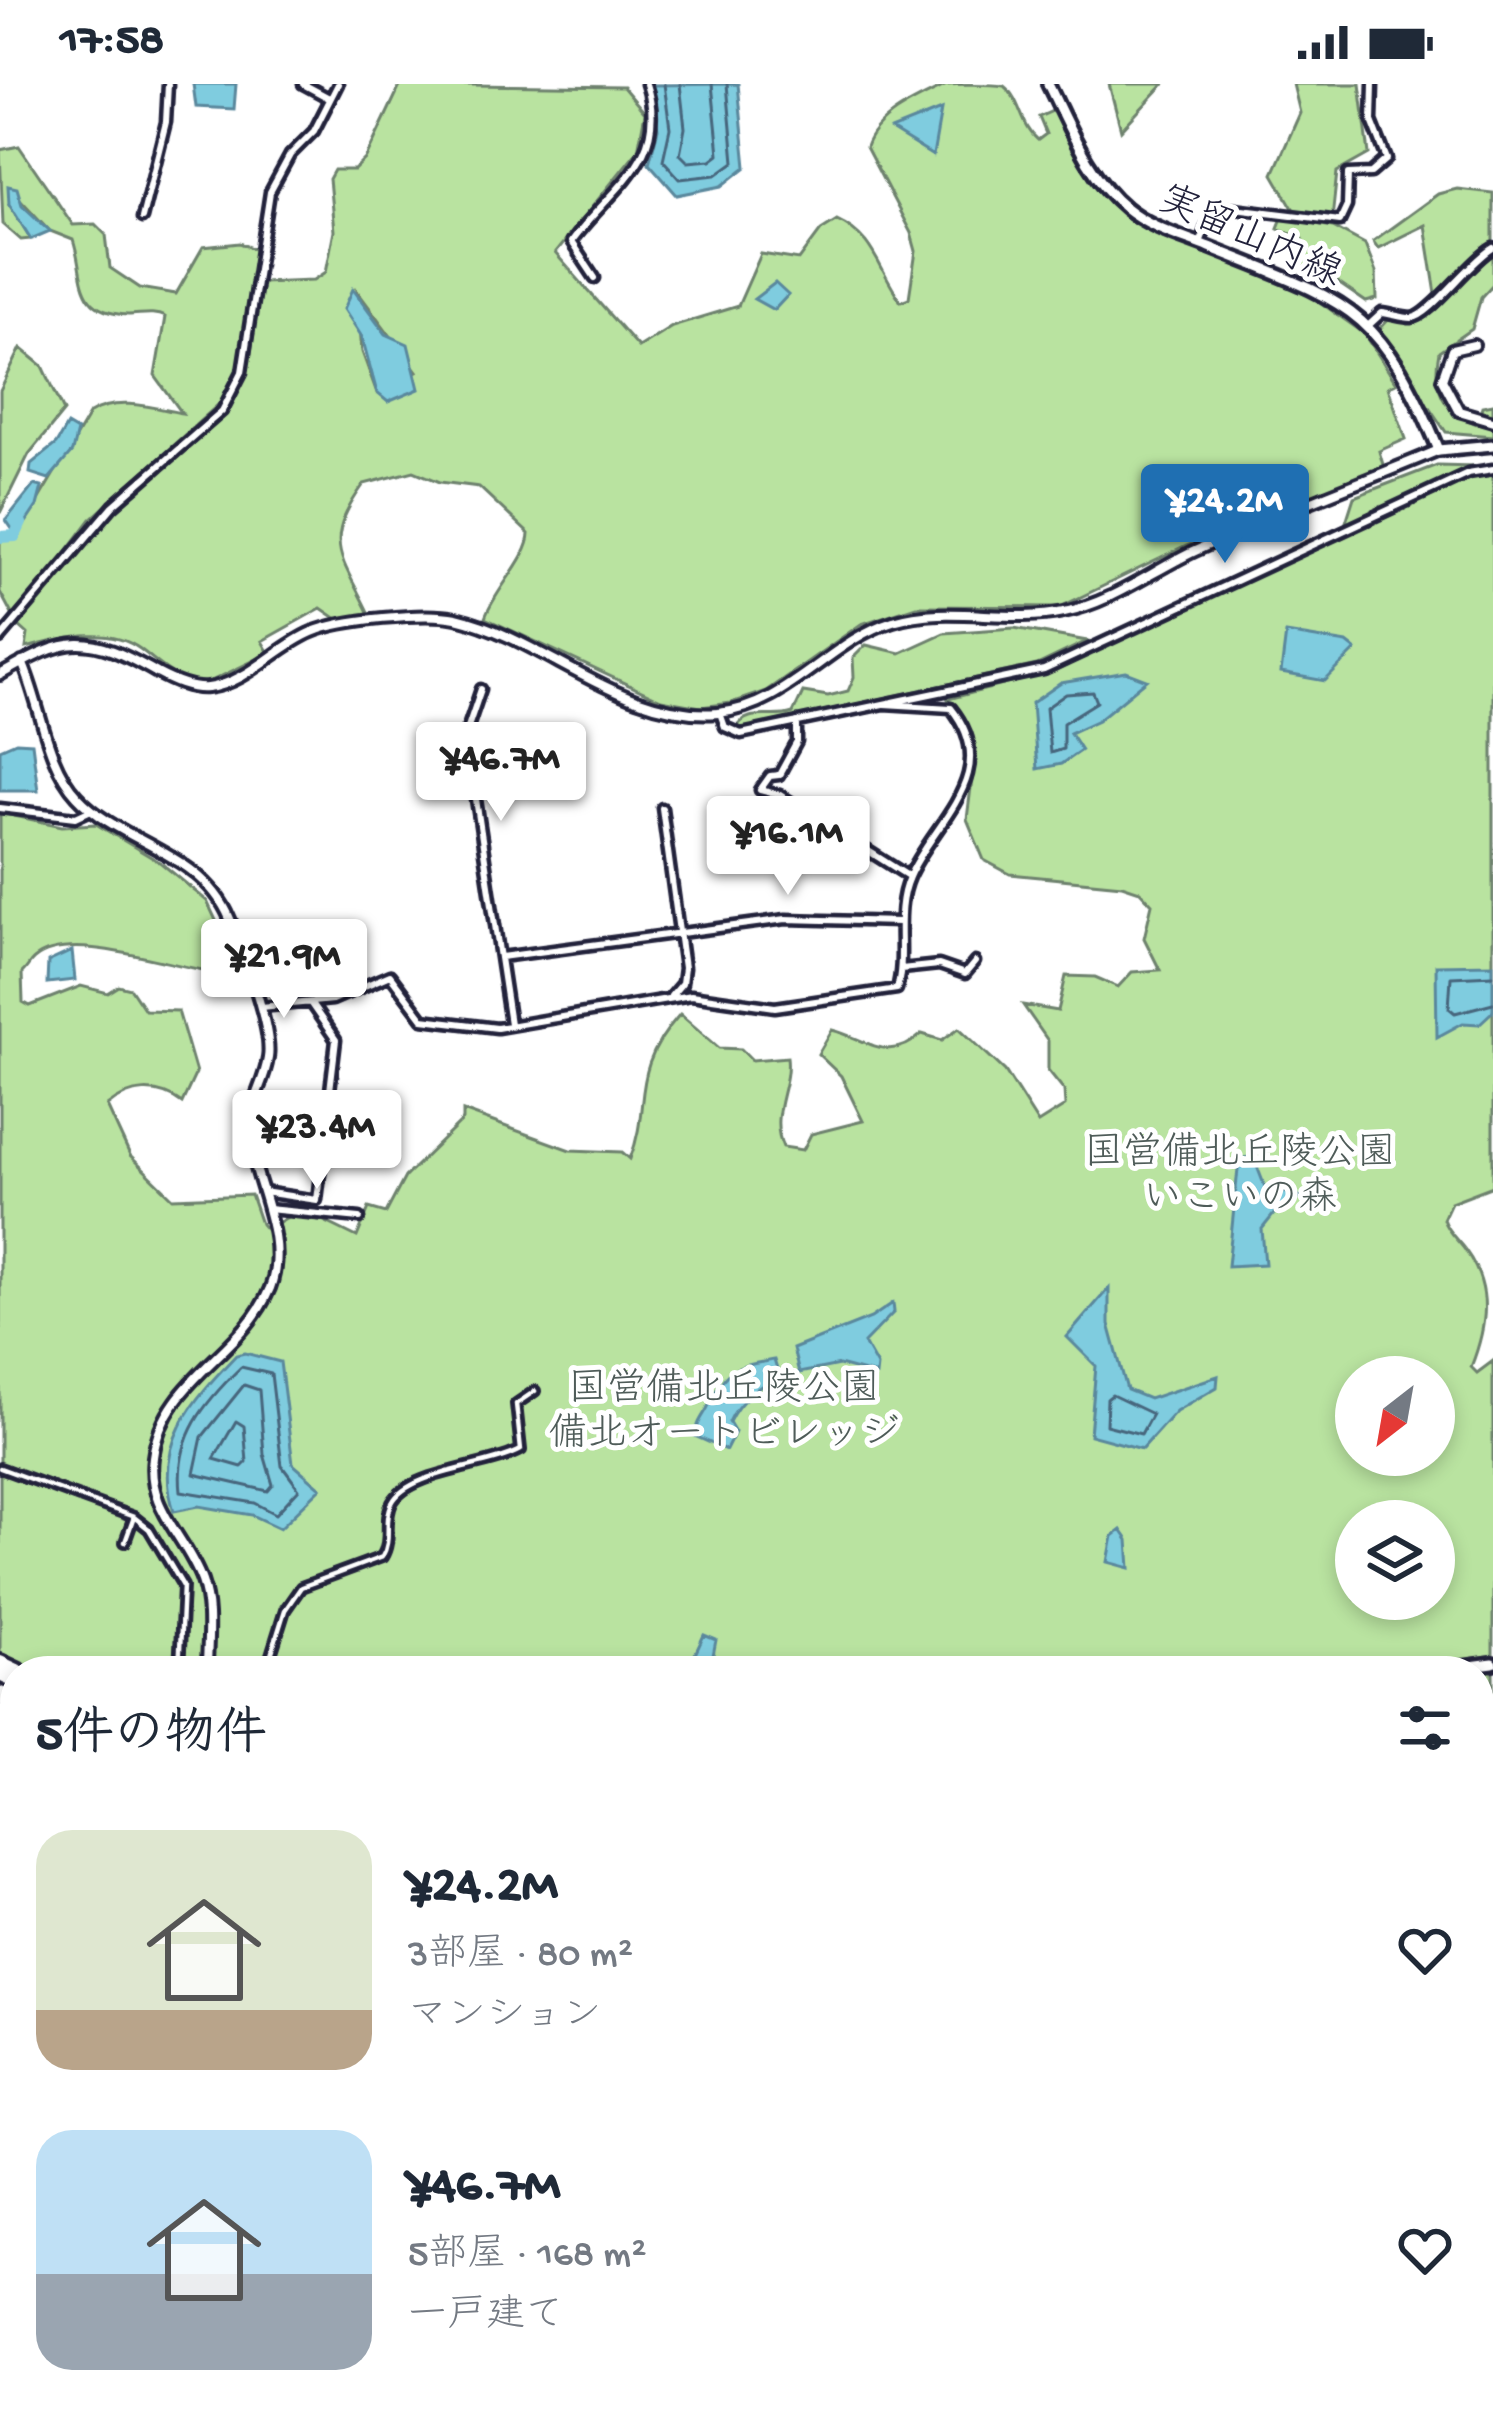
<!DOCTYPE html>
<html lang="ja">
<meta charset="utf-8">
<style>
:root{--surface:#fff;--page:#f6f6f7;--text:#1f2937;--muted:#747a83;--accent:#1f6fb2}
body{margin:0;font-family:"Gochi Hand","Klee One",sans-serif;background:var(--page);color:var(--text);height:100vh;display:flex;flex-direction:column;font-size:45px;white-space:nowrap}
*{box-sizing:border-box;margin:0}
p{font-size:39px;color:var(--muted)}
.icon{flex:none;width:66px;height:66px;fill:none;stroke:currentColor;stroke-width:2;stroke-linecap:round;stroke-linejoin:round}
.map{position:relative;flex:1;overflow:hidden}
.sheet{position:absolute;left:0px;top:1572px;width:1494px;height:768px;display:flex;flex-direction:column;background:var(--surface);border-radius:48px 48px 0 0;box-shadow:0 6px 18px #0003}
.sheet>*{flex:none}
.needle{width:78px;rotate:211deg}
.fabs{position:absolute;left:1335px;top:1272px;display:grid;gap:24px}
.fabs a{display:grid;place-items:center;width:120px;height:120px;border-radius:50%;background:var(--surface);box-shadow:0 6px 18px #0003;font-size:60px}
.price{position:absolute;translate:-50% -102px;padding:0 27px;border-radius:12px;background:#fff;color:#222;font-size:39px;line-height:78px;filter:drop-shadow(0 3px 6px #0008)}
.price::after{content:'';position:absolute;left:50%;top:72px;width:36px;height:27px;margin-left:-18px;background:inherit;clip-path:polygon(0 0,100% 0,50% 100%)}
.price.active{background:var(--accent);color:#fff}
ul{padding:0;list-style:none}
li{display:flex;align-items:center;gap:36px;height:300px;padding:0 36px}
li span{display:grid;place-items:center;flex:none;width:336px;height:240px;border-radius:36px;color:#555}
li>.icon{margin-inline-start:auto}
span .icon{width:144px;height:144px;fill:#fffc;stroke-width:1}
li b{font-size:51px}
h2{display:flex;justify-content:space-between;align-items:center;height:144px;padding:0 36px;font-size:51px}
.status{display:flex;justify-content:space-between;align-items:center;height:84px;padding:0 60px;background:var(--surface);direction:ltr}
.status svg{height:33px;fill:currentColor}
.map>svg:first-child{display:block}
.green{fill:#b9e3a0;stroke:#6e826e;stroke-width:3;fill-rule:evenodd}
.water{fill:#7fccdf;stroke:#5a889d;stroke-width:3}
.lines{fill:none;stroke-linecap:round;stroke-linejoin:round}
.shore{stroke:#47667d;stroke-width:3}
.stream{stroke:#5a889d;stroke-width:3}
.river{stroke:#7fccdf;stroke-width:12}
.pedestrian-casing{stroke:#22223b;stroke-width:14}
.minor-casing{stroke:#22223b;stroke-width:15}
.tertiary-casing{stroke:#22223b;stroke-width:16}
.secondary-casing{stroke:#22223b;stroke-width:18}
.motorway-casing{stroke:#22223b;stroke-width:22}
.pedestrian{stroke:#fff;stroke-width:4.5}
.minor{stroke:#fff;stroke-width:6}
.tertiary{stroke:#fff;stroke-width:8}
.secondary{stroke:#fff;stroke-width:9}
.motorway{stroke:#fff;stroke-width:14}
.rail-casing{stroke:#22223b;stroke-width:8}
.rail{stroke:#fff;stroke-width:3;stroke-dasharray:9;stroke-linecap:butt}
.labels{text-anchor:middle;stroke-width:10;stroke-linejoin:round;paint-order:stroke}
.street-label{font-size:39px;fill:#22223b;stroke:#fff}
.park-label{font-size:39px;fill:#4f5c59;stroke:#fff}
</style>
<div class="status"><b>17:58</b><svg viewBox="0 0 49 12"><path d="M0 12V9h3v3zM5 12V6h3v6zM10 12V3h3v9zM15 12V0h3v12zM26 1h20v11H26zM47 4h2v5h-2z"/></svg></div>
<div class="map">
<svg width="1493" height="2340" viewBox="0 0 1493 2340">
<rect width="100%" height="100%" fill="#fff"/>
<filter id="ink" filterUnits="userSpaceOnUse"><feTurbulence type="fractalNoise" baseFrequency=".00833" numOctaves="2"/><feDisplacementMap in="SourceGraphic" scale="24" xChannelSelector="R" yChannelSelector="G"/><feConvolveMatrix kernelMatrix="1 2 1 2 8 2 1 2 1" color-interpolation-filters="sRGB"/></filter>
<g filter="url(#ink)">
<path class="green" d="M401,0L623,3L645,29L638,66L555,169L638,263L672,242L738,222L761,170L799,176L821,146L837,136C875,153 878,186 901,217L909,214L916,167L911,149L866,63C876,32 920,14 947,1C959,0 990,0 1004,2C1021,15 1020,41 1038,56L1046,50L1039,33L1055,26L1104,112L1131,137L1304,207L1365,250L1396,299L1388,303L1406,355L1379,367L1384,384L1186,462L1060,523L916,522L861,540L766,607L731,619L701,623L661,616L485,534C494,507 529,473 529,450L479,403L440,398L414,387L364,400C321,460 341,471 369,530L337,535L321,524L262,557L269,569L207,599C175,598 164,583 140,565C107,541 62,555 26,564L28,550L18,541L102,438L229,326L251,269L261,198L314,196L326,188L334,147L329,95L334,86H354L366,74ZM357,207L417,287L377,309L362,268Z
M1109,0H1164L1121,46Z
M1293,0H1360L1369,70L1337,88L1332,135L1294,126L1273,90L1300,29Z
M19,62L73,141L95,140L106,151L110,184L140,204L176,210L203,163L240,159L257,166L237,286L221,318L91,435L15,536L0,508V454L17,452L90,329C117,312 155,324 182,329L155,292L165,233C153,227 141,231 128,231C73,229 85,190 73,156L50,147L19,114L9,120L31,155L21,156L3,140L0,66Z
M1457,105L1493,109V200L1481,213L1472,245L1439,268C1432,303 1442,328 1477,340L1482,322L1493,320V352L1446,348L1378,247L1390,234L1419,236L1434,226L1437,216L1425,141L1378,164L1373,157L1438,110Z
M1282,134L1333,143L1365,160L1376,188L1377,215L1366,218L1331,194L1316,195L1300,186L1303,155L1278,144Z
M21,264L43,282L64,327L29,370L0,429V307Z
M1437,381L1476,382L1402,418L1493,387V1102L1451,1118L1443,1135C1447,1148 1457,1155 1465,1166C1493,1204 1487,1242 1471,1283L1477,1289L1493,1277V1571L1400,1587H15L0,1594V729L62,742L96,740L161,779L207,817L219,843L229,890C184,888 72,843 34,875C29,879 27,885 22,889L23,918L30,922L81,902L108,909L119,902L131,905L145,926L178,927L196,989L182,1019C158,1001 130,1003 107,1022L130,1072L173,1114L251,1111L261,1140L275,1156L274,1141L291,1131L322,1136L357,1153L369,1124L386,1129L405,1093L463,1036V1027L570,1066L622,1068L630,1075C652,1020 627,990 680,930L719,964L741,965L752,976L787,973C791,1003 768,1031 783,1063L803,1066L811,1050L863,1037L841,992L818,970L832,946C868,955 888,981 922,950L942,956L959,944L1005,987L1038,1039L1065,1022L1064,1006L1048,986V957L1023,921L1058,927L1066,892L1095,893L1118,903L1132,888L1160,886L1144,854L1152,820L1140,807L1122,801L1010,790L984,776L967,735L975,672L948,615L1054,588L1345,441L1354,413ZM1356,1293H1434V1371H1356ZM1356,1437H1434V1515H1356Z
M1014,544L1087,557L1037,581L735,646C747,622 773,637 793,629L803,608L828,612L848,607L854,593L853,574L866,561L900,569L944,549Z
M1493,1582V1720L1479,1721V1587H1460Z
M0,1697L15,1699V1997L0,1992Z
M0,2222C19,2243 25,2288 0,2306Z"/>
<path class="water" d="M193,0H236L234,25L196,23Z
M738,0L746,83L722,102L677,111L649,79L658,45L652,1Z
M941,26L933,72L891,46Z
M8,102L17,104L22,121L50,147L31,155L9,120Z
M775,199L788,211L774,226L754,215Z
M353,205L386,250L408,260L419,305L388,318L377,309L362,253L344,225Z
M67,341L77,347L72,368L49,395L30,389L31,380L56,360Z
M34,401L42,403L37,422L17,452L6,436Z
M1286,549L1347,559L1356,566L1325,597L1281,589Z
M1126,588L1147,596L1098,636L1070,649L1081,666L1061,680L1037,685L1032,619L1061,599Z
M16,658L32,659L38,706H0V665Z
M72,867L75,896L47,899L48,878Z
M1493,880V927L1479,940L1463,939L1437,953L1436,881Z
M1253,1072L1265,1103L1303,1113L1278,1125L1262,1145L1265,1180L1228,1182L1238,1085L1244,1074Z
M1109,1204V1240L1127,1306L1149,1315L1218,1292L1217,1303L1176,1327L1142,1365L1090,1351L1096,1282L1067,1253Z
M893,1219L894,1228L864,1259L877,1282L876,1291L839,1281L799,1289L793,1265L871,1234Z
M245,1269L280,1278L293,1380L321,1404L280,1444L252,1431L199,1422L174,1427C153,1360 192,1317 236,1271Z
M774,1276L779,1292C757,1303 739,1316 729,1338L735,1348L726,1366L695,1352C697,1340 701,1335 707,1325C727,1283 729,1284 774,1276Z
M1121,1446L1128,1456L1130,1484L1108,1478L1113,1452Z
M704,1551L716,1556L710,1587H687Z"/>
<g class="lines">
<path class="shore" d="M664,0L670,44L663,76L680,95L716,91L734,78L727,0
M680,0L685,44L680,70L688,78L711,76L719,70L712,0
M1093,608L1097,618L1063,639V665L1050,669L1046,624L1066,610Z
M1493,891L1451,893L1449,924L1455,929L1493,919
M241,1283L271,1290L282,1382L299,1405L276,1430L255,1419L181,1407C175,1353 204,1319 241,1283Z
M244,1301L259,1306L264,1370L273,1401L268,1407L194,1390L202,1353Z
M1112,1311L1152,1330L1141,1350L1106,1341L1107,1315Z
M236,1337L244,1342L247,1378L242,1383L214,1375Z"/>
<path class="stream" d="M1083,2325L1107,2331L1108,2340"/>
<path class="river" d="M0,453L15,452L21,439
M405,2325L407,2340"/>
<g class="pedestrian-casing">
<path id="pedestrian" d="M0,1384L134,1433L149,1445L183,1502L179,1587
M125,1458L134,1433
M266,1587L285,1526L301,1503L382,1473C393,1455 383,1437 392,1419C408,1387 489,1384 521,1366L516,1320L535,1307"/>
</g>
<g class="minor-casing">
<path id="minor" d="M303,0L329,14
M142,134L166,38L168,0
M1200,159L1210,133L1226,123L1340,137L1347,122L1348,90L1371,89L1387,75L1372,37L1373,0
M595,194L571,158C608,106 671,75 646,0
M1369,241L1382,229C1392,230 1402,234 1412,234C1430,233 1470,177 1493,164
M0,555L113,422L222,327L242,288L270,108L290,71L314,47L338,0
M481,605L466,649L510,940
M720,629L725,643L741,650L1044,586L1468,389L1493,385
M797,638V658L779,691L770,692L760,706L780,711L908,792
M0,724L76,733L91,726
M662,724L684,884L682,899L671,912
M501,873L786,835L899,838
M901,885L939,881L965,890L975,878
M261,923L332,916L390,891L423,935L497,944L691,911L775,923L897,905C907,869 893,829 909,793C933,738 1004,690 951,624L884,620
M263,1108L317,1116L336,956L311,920
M268,1125L360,1134
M0,1628L15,1635
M0,1821L15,1808
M1479,1856L1493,1854
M0,1892L15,1887
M0,1918L15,1893
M1479,1970L1493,1973
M0,2062L15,2078
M1479,2196L1493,2199
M1371,2325L1373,2340
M1440,2325L1442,2340
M1,2340L42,2325
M195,2340L201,2325
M557,2340L561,2325
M1009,2340L1049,2331L1104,2340
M1233,2340L1236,2325"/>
</g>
<g class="tertiary-casing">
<path id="tertiary" d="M1474,261L1452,266L1442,295L1459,327L1493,337
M22,578C41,620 45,678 77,712C122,761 202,767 230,835C242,864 273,945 268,974C264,1002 245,1024 249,1053C255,1101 289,1154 270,1204C243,1270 163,1295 153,1373C146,1425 186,1452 202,1497C212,1525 207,1558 207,1587
M0,591C69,551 87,549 157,589C172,597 191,606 208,604C248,599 276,563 312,548C341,536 425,527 456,534C545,555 622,637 718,629C787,623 829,557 893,537C949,520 1007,540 1064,528C1111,519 1152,487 1195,467C1275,430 1358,400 1439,366
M233,2340L236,2325"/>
</g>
<g class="secondary-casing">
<path id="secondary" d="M1048,0C1069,42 1089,94 1126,124C1149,143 1182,152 1209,163C1349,219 1379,221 1439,366L1493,361
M1433,1587L1493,1579
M968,2325V2340"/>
</g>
<g class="motorway-casing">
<path id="motorway" d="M0,1579L17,1587
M0,1590L15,1597
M1479,1740L1493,1739"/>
</g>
<use href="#pedestrian" class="pedestrian"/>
<use href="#minor" class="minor"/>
<use href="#tertiary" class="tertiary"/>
<use href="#secondary" class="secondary"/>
<use href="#motorway" class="motorway"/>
<g class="rail-casing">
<path id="rail" d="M1479,2244L1493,2246
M266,2340L330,2325"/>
</g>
<use href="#rail" class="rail"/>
</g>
</g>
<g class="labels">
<g class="street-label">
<text transform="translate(1252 149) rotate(24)" y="14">実留山内線</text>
</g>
<g class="park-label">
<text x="1240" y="1079">国営備北丘陵公園<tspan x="1240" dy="45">いこいの森</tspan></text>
<text x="724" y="1315">国営備北丘陵公園<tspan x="724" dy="45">備北オートビレッジ</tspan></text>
</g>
</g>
</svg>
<div class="fabs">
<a><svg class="needle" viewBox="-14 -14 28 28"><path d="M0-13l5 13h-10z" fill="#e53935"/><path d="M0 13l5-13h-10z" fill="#747a83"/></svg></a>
<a><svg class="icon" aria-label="layers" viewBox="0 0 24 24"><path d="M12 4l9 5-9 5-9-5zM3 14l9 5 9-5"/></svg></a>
</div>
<b class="price active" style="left:1225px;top:482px">¥24.2M</b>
<b class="price" style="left:501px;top:740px">¥46.7M</b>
<b class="price" style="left:788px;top:814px">¥16.1M</b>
<b class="price" style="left:284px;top:937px">¥21.9M</b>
<b class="price" style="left:317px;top:1108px">¥23.4M</b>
<section class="sheet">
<h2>5件の物件<svg class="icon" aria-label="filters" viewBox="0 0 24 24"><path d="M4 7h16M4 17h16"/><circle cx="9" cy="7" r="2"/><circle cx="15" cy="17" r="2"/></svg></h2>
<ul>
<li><span style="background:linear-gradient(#dfe7d0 75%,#b9a48a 0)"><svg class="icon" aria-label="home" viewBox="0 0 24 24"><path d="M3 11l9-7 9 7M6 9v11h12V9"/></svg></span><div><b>¥24.2M</b><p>3部屋 · 80 m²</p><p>マンション</p></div><svg class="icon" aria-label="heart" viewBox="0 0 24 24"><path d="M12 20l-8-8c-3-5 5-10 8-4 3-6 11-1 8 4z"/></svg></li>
<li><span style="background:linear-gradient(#bfe0f5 60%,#9aa5b1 0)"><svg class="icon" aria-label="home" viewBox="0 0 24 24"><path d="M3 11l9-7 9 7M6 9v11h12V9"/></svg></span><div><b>¥46.7M</b><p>5部屋 · 168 m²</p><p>一戸建て</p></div><svg class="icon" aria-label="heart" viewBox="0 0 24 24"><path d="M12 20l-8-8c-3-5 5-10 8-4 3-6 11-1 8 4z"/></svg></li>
</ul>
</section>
</div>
